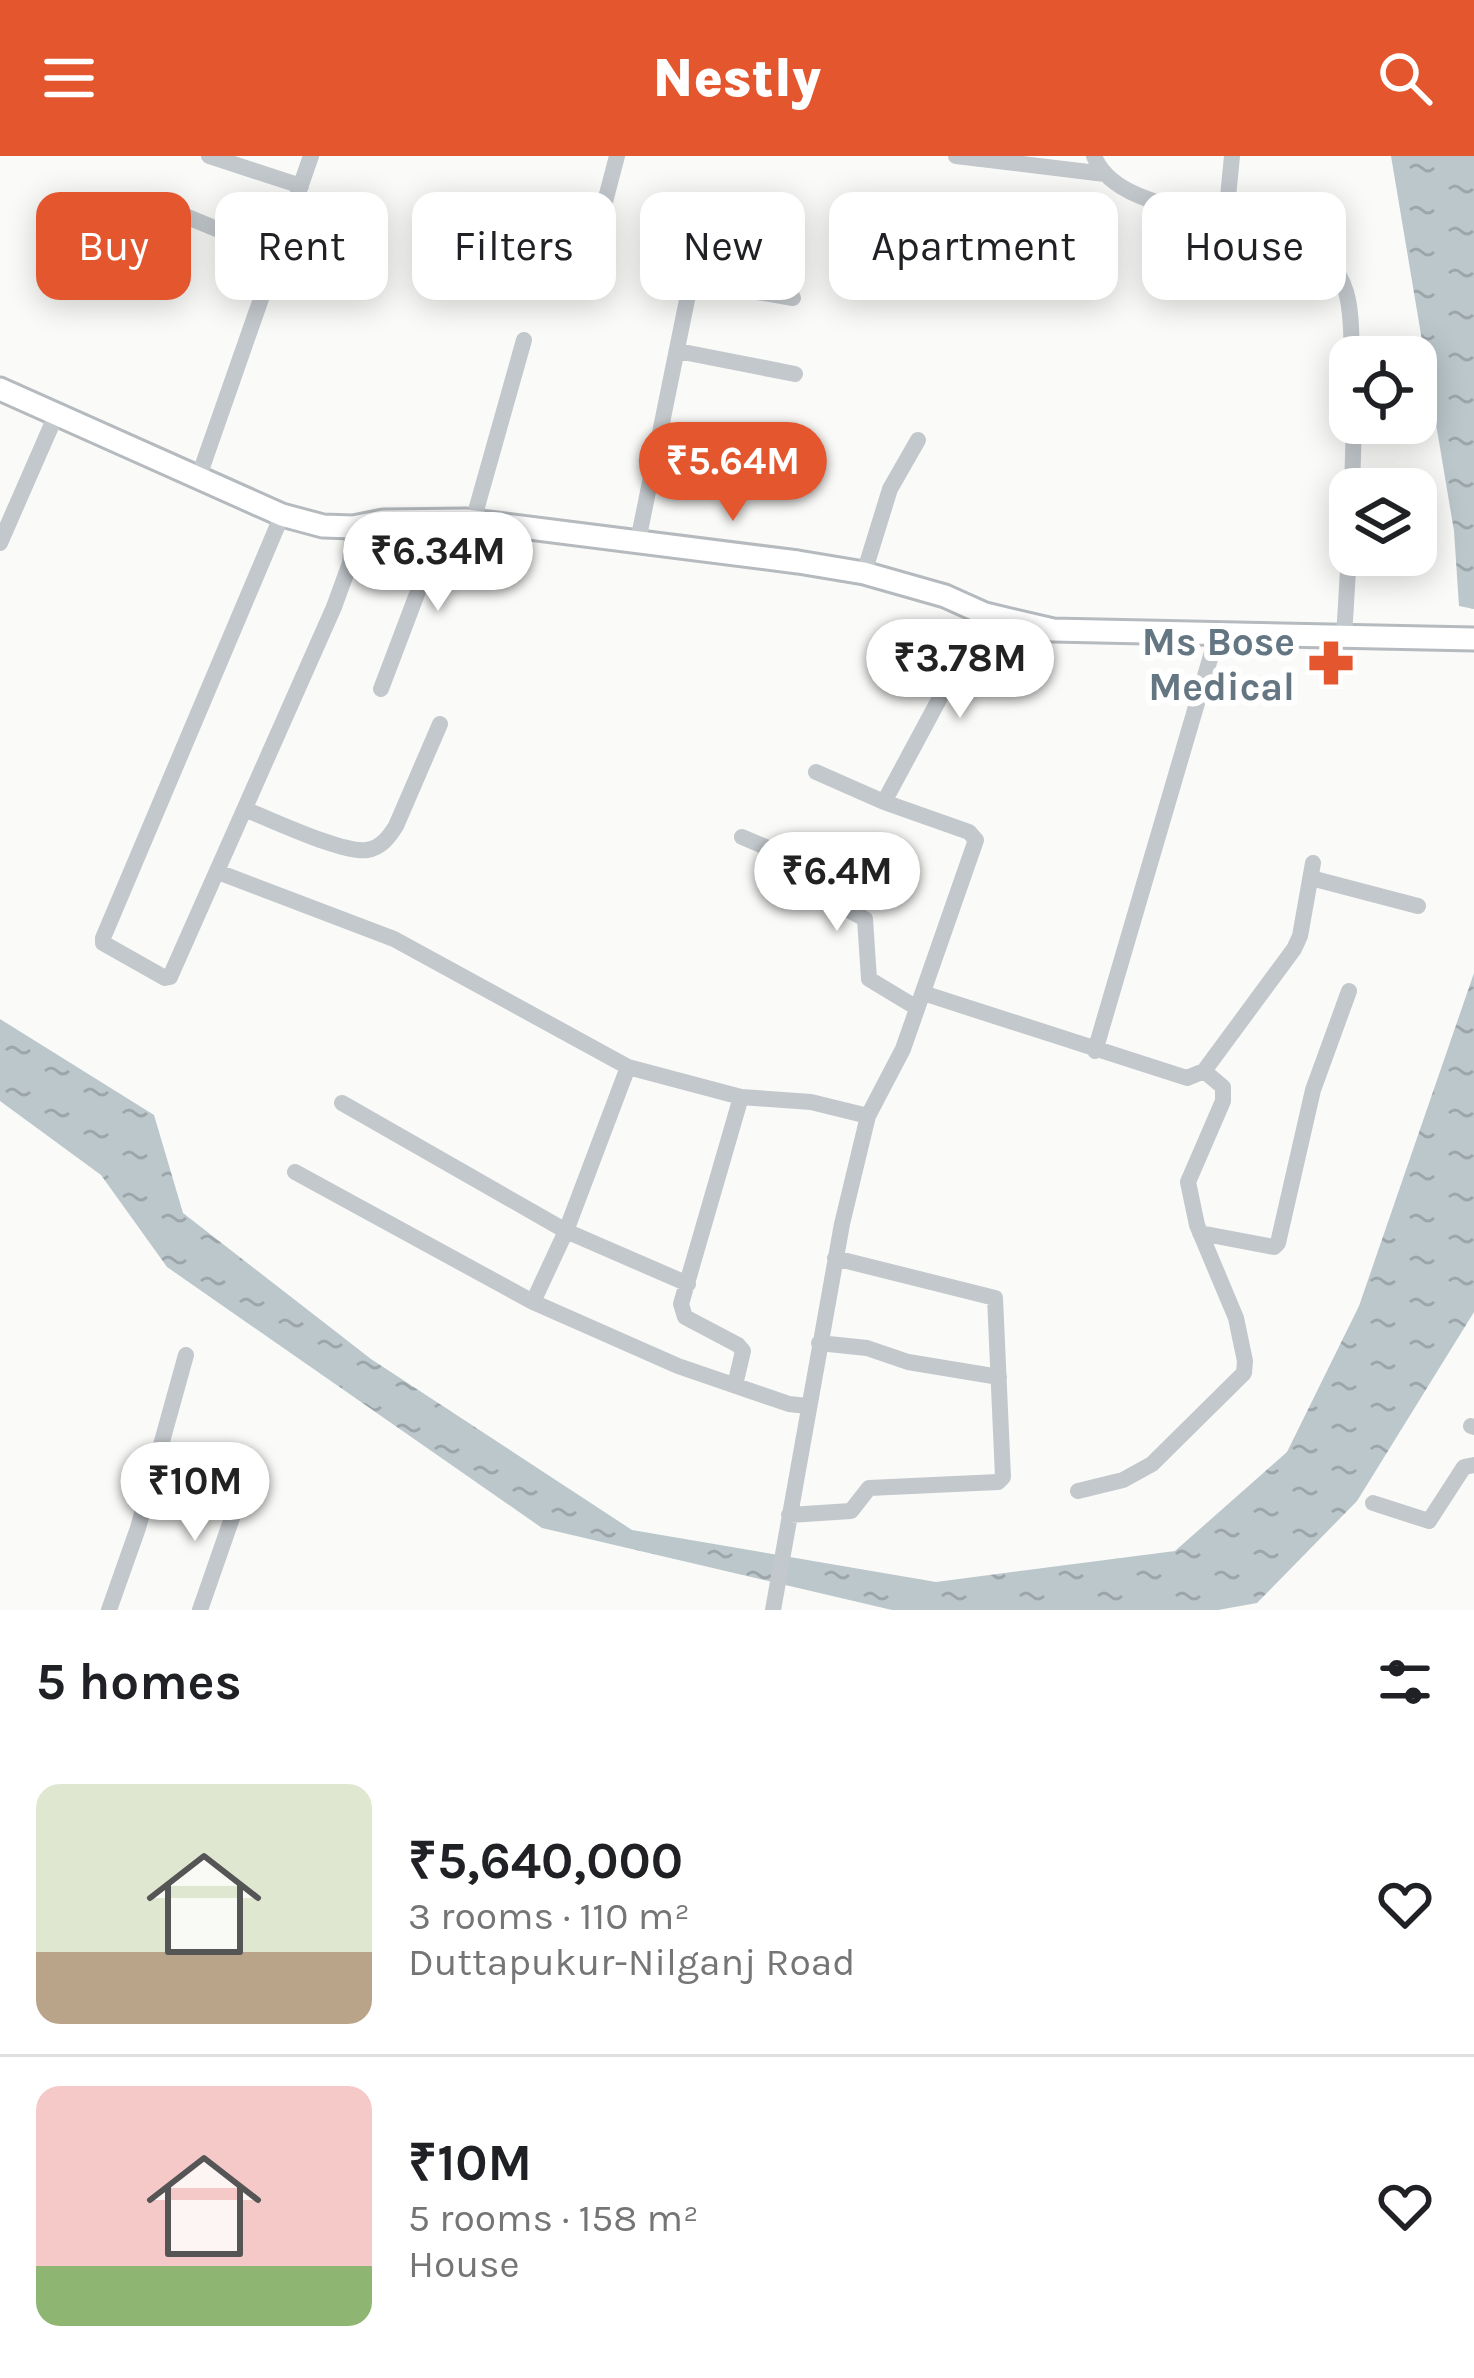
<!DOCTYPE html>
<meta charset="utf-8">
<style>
:root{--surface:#fff;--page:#f2f2f2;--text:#202124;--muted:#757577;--line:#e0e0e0;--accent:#e4572e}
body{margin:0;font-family:Karla,sans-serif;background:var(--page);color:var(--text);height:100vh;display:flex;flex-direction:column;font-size:45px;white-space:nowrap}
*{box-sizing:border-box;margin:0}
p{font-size:39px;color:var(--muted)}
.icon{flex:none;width:66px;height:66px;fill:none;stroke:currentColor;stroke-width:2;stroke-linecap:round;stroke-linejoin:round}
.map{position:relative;height:1454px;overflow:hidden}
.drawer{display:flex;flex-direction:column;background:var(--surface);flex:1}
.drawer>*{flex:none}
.banner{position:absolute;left:36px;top:36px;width:1404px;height:108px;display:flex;gap:24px}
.controls{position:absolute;left:1329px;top:180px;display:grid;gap:24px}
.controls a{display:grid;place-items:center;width:108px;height:108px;border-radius:24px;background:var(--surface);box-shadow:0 6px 30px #0003;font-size:60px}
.price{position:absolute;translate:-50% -102px;padding:0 27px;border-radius:42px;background:#fff;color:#222;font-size:39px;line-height:78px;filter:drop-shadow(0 3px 6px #0008)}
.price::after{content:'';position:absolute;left:50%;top:72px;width:36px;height:27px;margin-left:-18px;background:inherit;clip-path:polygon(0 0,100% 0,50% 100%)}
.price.active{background:var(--accent);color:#fff}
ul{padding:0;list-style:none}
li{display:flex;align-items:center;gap:36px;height:300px;padding:0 36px}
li+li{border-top:3px solid var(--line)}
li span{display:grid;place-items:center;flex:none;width:336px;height:240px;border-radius:24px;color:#555}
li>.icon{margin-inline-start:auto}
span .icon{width:144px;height:144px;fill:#fffc;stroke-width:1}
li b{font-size:51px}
h2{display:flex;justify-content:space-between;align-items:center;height:144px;padding:0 36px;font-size:51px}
.chip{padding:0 42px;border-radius:24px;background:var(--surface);box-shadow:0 6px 30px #0003;font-size:42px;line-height:108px}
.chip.active{background:var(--accent);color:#fff}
header{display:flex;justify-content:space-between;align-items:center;height:156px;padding:0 36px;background:var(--accent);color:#fff;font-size:54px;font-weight:800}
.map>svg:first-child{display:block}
.water{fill:url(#water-ripples)}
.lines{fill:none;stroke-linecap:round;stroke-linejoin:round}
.major-casing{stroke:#b5babe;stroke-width:27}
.minor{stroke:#c3c8cc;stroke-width:16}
.major{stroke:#fff;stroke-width:21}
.labels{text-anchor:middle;stroke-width:12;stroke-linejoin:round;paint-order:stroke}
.poi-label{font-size:39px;font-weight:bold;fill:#657683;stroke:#fff;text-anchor:end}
</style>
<header><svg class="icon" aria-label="menu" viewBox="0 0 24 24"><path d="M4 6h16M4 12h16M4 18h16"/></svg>Nestly<svg class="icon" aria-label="search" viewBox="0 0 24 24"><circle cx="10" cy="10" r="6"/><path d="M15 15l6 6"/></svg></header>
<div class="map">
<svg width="1474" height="1454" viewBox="0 0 1474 1454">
<defs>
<pattern id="water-ripples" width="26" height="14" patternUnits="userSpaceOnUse" patternTransform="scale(3)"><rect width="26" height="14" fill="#bbc7cb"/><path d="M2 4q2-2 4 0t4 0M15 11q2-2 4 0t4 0" fill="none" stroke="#9ca6aa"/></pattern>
</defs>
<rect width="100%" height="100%" fill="#fafaf8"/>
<path class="water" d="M1391,0H1474V453L1459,450L1454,375Z
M1474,817V1156L1357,1345L1257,1447L1218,1454H892L542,1372L167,1111L101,1019L0,945V863L154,959L183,1057L371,1203L632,1374L936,1426L1175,1395L1287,1296L1359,1150Z"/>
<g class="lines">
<g class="major-casing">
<path id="major" d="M0,233L282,359L323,370L353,371L383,365L465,364L798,406L864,417L945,440L985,458L1053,474L1474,483"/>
</g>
<path class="minor" d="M209,0L301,30
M956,0L1105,18
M1094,0C1125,79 1318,40 1346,136C1352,156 1351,180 1352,201
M178,57L277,98
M601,61L617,0
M1226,62L1232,0
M678,195L795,218
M199,320L311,0
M1352,333L1354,267
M282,359L103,782V787L165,822L170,821L334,451L350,407L353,371
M473,365L524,184
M638,385L690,129L699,126L793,142
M0,387L56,259
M864,417L890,333L918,284
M1344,481L1350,381
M381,533L445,364
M884,646L985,458
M246,654C271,663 343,698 367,694C381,692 389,681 396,670L440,568
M742,681L796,704L821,739L865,763L869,823L917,852
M218,716L394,783L628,911L741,941L811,946L868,960
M1311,722L1418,750
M923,837L1187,922L1204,915L1294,793L1300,780L1313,707
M1095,895L1217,479
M342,947L566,1075L688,1128
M295,1016L533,1146L678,1210L789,1248L807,1250
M1200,1077L1274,1091L1278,1087L1313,934L1349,835
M533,1146L566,1075L628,911
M819,1187L867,1192L908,1206L999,1221
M735,1229L743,1195L738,1189L685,1161L681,1148L741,941
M1471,1270L1474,1271
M1078,1335L1123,1324L1152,1308L1244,1217L1245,1205L1236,1162L1197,1069L1188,1026L1223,945V931L1204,915
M1373,1347L1429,1365L1464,1311L1474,1309
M789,1359L851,1355L869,1332L998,1326L1003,1321L995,1142L835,1102
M109,1454L138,1372L186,1199
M200,1454L240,1339
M773,1454L842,1068L868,960L903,893L976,684L969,676L884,646L816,616"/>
<use href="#major" class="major"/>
</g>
<defs>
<g id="pharmacy-bare" transform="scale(3.6)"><path d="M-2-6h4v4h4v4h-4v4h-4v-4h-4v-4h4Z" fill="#e4572e" stroke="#fff" stroke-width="2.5" paint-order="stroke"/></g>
</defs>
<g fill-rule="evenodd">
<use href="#pharmacy-bare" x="1331" y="507"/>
</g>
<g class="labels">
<g class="poi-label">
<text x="1295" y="499">Ms Bose<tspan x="1295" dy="45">Medical</tspan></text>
</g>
</g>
</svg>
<div class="controls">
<a><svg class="icon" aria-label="locate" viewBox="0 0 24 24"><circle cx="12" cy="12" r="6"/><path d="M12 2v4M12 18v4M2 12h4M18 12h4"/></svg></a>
<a><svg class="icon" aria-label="layers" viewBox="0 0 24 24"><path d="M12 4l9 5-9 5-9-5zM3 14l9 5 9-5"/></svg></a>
</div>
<b class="price active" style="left:733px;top:368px">₹5.64M</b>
<b class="price" style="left:438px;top:458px">₹6.34M</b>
<b class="price" style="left:960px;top:565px">₹3.78M</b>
<b class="price" style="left:837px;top:778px">₹6.4M</b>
<b class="price" style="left:195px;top:1388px">₹10M</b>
<div class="banner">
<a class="chip active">Buy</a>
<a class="chip">Rent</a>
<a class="chip">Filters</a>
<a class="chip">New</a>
<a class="chip">Apartment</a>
<a class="chip">House</a>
</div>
</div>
<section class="drawer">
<h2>5 homes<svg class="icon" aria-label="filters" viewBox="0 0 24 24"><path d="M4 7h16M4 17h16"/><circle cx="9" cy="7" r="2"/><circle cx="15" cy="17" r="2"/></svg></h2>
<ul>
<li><span style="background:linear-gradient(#dfe7d0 70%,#b9a48a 0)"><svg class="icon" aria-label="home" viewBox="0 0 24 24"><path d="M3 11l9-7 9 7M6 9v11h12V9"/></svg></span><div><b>₹5,640,000</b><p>3 rooms · 110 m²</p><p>Duttapukur-Nilganj Road</p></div><svg class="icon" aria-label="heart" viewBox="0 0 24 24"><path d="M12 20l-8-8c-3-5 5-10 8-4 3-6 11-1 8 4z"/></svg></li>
<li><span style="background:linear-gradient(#f6c9c9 75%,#8fb573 0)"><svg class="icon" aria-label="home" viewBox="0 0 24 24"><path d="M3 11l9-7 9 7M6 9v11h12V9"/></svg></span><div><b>₹10M</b><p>5 rooms · 158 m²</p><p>House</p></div><svg class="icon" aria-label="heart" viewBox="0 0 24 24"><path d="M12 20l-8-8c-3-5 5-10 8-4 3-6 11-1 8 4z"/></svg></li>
</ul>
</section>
